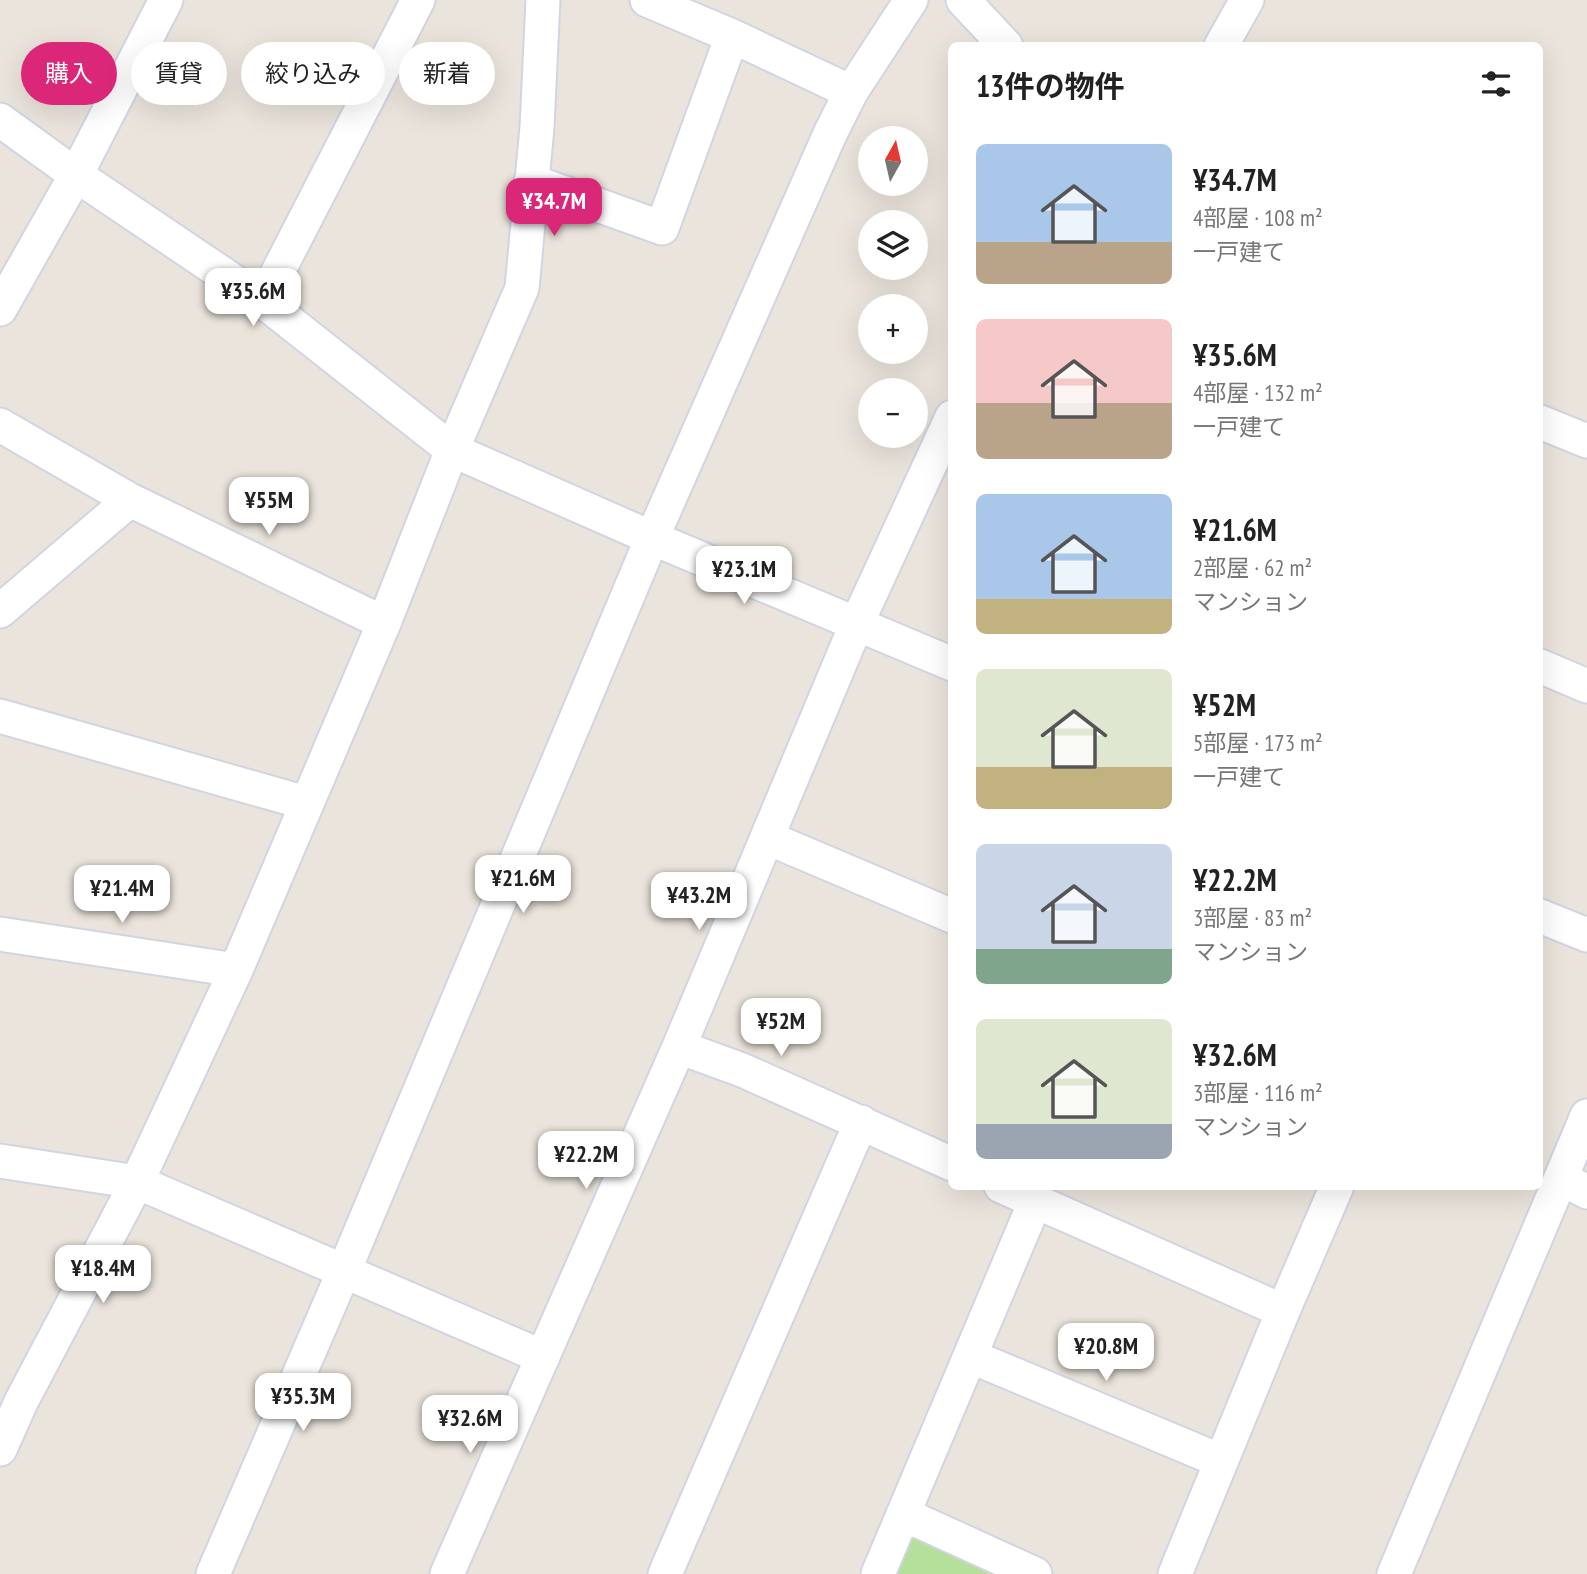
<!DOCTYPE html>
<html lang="ja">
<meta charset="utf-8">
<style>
:root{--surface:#fff;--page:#f6f6f6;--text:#222;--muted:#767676;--accent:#db2777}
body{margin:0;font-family:"PT Sans Narrow","Noto Sans JP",sans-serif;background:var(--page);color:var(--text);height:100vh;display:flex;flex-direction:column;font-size:26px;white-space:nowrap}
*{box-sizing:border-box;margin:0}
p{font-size:23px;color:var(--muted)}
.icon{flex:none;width:38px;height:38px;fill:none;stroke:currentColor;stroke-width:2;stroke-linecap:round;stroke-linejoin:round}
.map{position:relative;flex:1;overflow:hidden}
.panel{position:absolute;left:948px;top:42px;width:595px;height:1148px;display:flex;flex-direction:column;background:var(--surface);border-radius:10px;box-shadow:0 7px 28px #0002}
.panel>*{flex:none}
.banner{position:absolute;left:21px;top:42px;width:665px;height:63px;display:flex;gap:14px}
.needle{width:46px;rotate:8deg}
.controls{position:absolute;left:858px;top:126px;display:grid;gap:14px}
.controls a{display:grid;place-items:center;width:70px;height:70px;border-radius:50%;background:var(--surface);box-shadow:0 7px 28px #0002;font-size:35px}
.price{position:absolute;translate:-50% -60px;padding:0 16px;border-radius:14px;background:#fff;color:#222;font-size:23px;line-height:46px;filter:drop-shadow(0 2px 4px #0008)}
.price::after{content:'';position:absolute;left:50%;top:42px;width:21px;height:16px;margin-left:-10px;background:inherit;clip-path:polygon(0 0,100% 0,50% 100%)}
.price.on{background:var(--accent);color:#fff}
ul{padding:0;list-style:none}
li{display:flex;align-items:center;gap:21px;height:175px;padding:0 28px}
li span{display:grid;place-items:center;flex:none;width:196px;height:140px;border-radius:10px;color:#555}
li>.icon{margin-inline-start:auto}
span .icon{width:84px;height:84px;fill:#fffc;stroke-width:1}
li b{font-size:30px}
h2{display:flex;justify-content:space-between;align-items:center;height:84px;padding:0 28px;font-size:30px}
.pill{padding:0 24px;border-radius:32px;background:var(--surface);box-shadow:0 7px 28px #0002;font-size:24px;line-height:63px}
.pill.on{background:var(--accent);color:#fff}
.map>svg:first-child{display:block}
.park{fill:#b5e09b}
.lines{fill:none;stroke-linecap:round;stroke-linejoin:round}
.minor-casing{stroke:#d1d5e2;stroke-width:37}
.minor{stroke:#fff;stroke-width:33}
</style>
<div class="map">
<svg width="1587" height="1574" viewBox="0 0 1587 1574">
<rect width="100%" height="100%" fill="#ebe4dc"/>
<path class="park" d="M903,1514L1035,1574H878Z"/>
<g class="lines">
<g class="minor-casing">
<path id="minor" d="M647,0L732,36L851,92
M963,0L1006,46
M1221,46L1247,0
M0,120L76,175L263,301L452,450L652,538L952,664
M531,181L662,228L732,36
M263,301L418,0
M0,309L76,175L166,0
M1540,422L1587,441
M0,425L130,500L384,623
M0,611L130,500
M1540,666L1587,686
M0,716L306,803
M768,838L952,916
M1540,916L1587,935
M0,934L236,970
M679,1047L742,1070L952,1164
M0,1161L137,1182L543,1357
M1561,1178L1587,1192
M1001,1186L1283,1311
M970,1356L1221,1461
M0,1449L21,1402L137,1182L236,970L384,623L452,450L522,288L537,127L543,0
M903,1514L1035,1574
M213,1574L344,1271L652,538L830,134L851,92L911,0
M447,1574L679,1047L857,623L952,417
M665,1574L861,1122
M878,1574L1035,1202
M1175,1574L1283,1311L1337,1186
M1394,1574L1587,1116"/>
</g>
<use href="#minor" class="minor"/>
</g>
</svg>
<div class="controls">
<a><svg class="needle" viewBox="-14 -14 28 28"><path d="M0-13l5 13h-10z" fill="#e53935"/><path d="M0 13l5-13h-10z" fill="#767676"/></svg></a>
<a><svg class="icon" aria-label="layers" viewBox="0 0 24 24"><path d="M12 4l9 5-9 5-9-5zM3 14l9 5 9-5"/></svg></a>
<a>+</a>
<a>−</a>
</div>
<b class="price on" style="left:554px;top:238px">¥34.7M</b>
<b class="price" style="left:253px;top:328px">¥35.6M</b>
<b class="price" style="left:269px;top:537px">¥55M</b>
<b class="price" style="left:744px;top:606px">¥23.1M</b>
<b class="price" style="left:523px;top:915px">¥21.6M</b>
<b class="price" style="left:122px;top:925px">¥21.4M</b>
<b class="price" style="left:699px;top:932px">¥43.2M</b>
<b class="price" style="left:781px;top:1058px">¥52M</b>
<b class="price" style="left:586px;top:1191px">¥22.2M</b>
<b class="price" style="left:103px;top:1305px">¥18.4M</b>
<b class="price" style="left:1106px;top:1383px">¥20.8M</b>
<b class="price" style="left:303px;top:1433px">¥35.3M</b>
<b class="price" style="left:470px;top:1455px">¥32.6M</b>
<div class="banner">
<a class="pill on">購入</a>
<a class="pill">賃貸</a>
<a class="pill">絞り込み</a>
<a class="pill">新着</a>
</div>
<section class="panel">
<h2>13件の物件<svg class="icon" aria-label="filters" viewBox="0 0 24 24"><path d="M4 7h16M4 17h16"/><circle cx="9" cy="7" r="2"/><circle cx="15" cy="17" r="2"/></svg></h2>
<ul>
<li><span style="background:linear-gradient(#a9c7e8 70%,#b9a48a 0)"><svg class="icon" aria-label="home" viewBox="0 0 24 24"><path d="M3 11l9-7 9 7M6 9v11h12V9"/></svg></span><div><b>¥34.7M</b><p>4部屋 · 108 m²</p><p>一戸建て</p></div></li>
<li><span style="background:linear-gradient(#f6c9c9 60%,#b9a48a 0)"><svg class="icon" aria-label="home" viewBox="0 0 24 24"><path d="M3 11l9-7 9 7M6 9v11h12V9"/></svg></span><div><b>¥35.6M</b><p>4部屋 · 132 m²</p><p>一戸建て</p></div></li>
<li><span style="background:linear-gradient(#a9c7e8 75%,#c2b280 0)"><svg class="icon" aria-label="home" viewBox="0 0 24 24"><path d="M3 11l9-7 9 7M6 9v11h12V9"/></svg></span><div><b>¥21.6M</b><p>2部屋 · 62 m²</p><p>マンション</p></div></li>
<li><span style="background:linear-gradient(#dfe7d0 70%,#c2b280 0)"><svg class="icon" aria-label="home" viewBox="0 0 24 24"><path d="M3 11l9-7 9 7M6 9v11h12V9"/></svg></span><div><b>¥52M</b><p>5部屋 · 173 m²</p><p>一戸建て</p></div></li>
<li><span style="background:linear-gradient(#c9d6e8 75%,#7fa58c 0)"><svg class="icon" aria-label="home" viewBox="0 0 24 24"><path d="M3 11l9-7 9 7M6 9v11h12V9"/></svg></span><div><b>¥22.2M</b><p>3部屋 · 83 m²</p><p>マンション</p></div></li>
<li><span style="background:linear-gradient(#dfe7d0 75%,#9aa5b1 0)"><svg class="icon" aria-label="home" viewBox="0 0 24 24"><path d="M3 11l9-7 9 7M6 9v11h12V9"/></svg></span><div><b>¥32.6M</b><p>3部屋 · 116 m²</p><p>マンション</p></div></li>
</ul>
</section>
</div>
